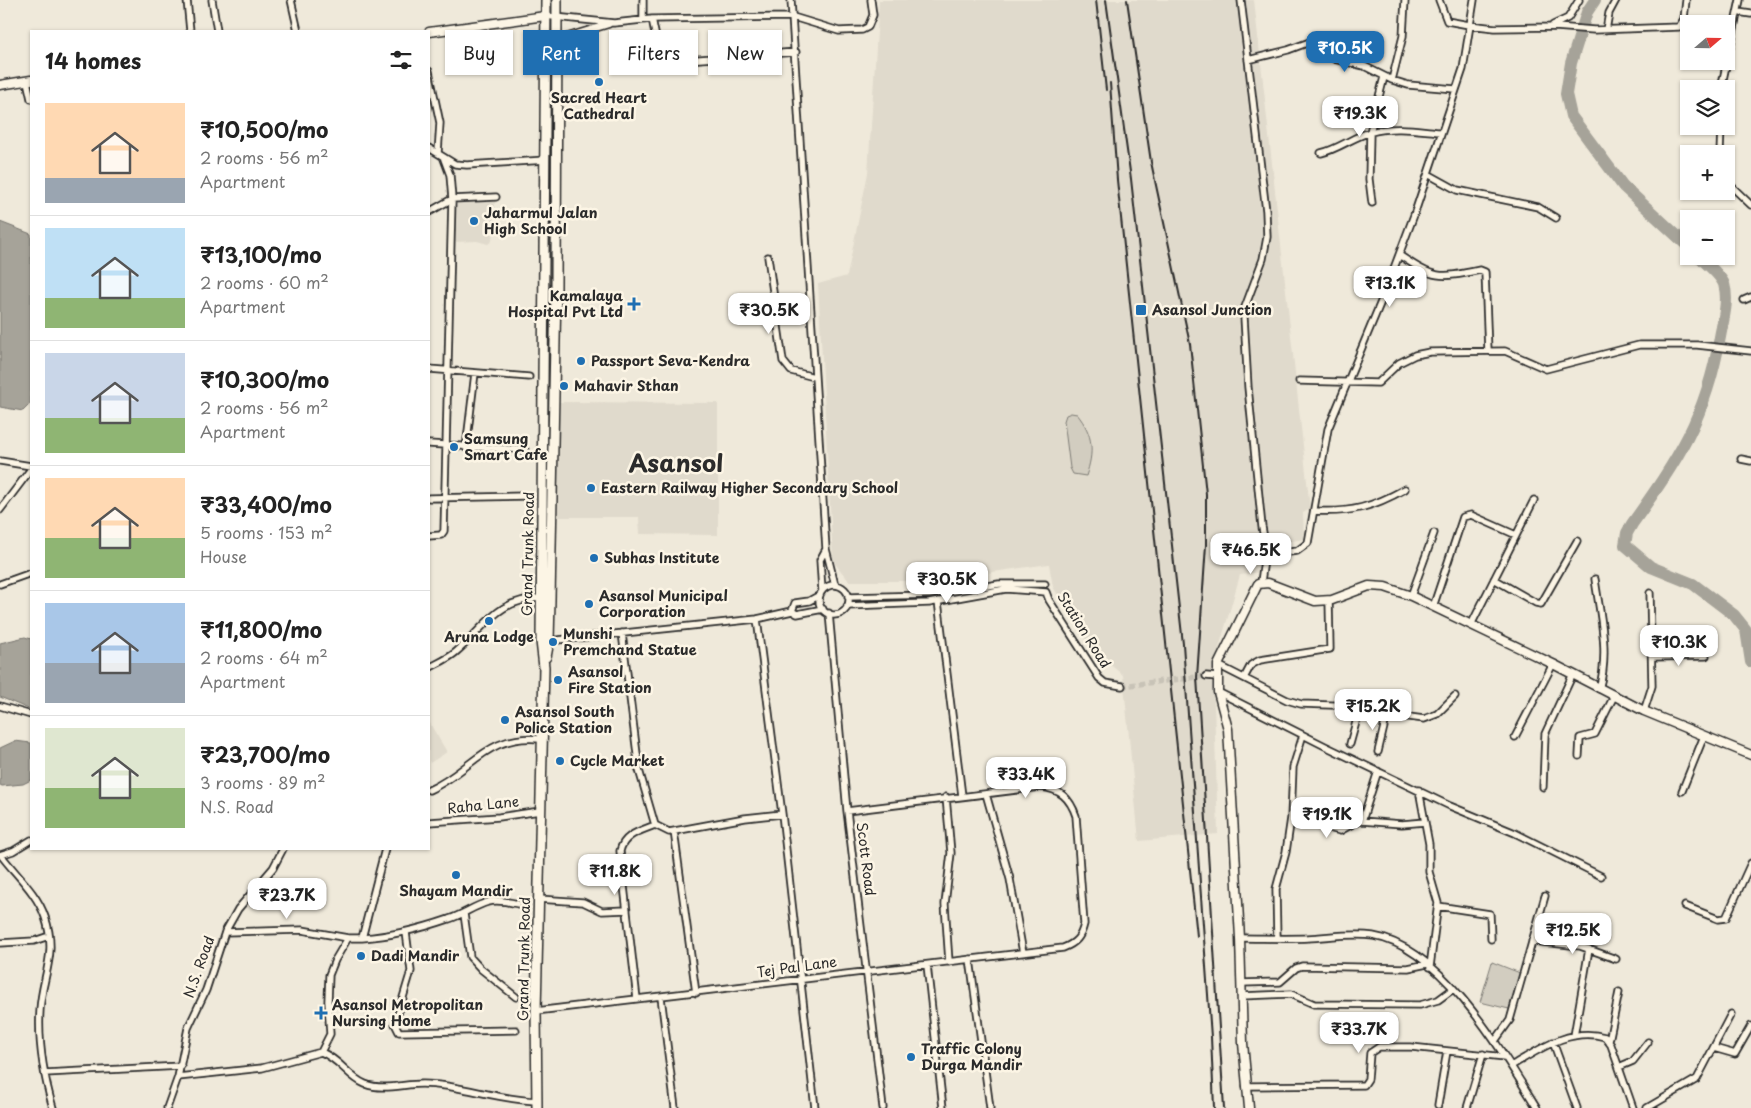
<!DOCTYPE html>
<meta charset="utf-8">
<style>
:root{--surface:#fff;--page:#f6f6f6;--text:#222;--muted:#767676;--line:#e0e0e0;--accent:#1f6fb2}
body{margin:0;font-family:"Playpen Sans",sans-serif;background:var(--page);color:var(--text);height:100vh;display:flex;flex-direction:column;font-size:19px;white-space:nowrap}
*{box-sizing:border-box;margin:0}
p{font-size:16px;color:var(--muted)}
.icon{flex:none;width:28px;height:28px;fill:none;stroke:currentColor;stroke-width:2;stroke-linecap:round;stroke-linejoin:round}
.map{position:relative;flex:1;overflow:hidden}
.side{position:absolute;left:30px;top:30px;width:400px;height:820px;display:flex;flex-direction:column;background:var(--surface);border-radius:0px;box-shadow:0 1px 4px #0004}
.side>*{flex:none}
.banner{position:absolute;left:445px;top:30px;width:475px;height:45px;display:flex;gap:10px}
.needle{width:32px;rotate:70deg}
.buttons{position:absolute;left:1680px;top:15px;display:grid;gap:10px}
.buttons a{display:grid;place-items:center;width:55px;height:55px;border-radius:0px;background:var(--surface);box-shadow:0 1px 4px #0004;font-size:25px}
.price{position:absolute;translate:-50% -42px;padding:0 11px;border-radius:10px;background:#fff;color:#222;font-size:16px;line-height:32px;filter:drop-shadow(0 1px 2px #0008)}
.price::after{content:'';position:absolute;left:50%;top:30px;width:15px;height:11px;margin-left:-8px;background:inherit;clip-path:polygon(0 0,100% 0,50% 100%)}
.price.on{background:var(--accent);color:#fff}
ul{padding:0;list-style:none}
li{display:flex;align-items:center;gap:15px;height:125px;padding:0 15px}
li+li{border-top:1px solid var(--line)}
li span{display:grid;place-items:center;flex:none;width:140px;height:100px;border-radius:0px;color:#555}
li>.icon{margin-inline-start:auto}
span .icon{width:60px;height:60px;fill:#fffc;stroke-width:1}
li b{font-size:21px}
h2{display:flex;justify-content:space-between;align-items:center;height:60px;padding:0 15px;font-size:21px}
.chip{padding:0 18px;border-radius:0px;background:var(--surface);box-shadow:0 1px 4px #0004;font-size:18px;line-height:45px}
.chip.on{background:var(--accent);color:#fff}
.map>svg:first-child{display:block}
.built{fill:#e0dacc}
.green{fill:#d2cdc0;stroke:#7e7c76}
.water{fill:#a6a399;stroke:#75736d}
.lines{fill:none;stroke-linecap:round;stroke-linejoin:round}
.river{stroke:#a6a399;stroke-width:12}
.street-tunnel{stroke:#c8c3b7;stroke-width:5.5;stroke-dasharray:5.5 3;stroke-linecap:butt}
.street-casing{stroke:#2b2b2b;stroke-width:9}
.secondary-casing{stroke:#2b2b2b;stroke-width:11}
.primary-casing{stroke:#2b2b2b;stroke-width:12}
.street{stroke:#fcf5e5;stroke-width:5.5}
.secondary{stroke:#fcf5e5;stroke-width:8}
.primary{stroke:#fcf5e5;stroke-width:9}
.rail{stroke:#2b2b2b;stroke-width:2}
.poi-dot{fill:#1f6fb2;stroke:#fcf5e5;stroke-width:2}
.labels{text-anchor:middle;stroke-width:5;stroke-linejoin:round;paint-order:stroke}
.poi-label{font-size:14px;font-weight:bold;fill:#2b2b2b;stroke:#fcf5e5;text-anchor:start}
.street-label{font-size:14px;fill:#2b2b2b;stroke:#fcf5e5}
.town-label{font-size:24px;font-weight:bold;fill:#2b2b2b;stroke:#fcf5e5}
</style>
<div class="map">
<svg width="1751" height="1108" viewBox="0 0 1751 1108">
<rect width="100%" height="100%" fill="#efe9da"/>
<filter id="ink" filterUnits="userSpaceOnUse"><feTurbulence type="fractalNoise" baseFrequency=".02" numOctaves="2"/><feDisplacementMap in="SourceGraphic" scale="10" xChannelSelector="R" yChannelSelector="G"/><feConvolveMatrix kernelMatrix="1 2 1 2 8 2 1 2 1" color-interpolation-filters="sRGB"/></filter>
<g filter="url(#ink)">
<path class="built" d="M879,0H1254L1310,509L1303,513L1304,539L1262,546L1260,572L1240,575L1213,669L1218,834L1139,841L1123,675L1093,651L1053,587L1049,564L965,576L944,583L924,581H849L833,561L818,284L847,276L868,173Z
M454,201H495L492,241L488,244L477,241L454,242Z
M558,402L718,403V535L640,534L639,517H558Z
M429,722L447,752L430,763L429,760Z"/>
<path class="green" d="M1071,413L1077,414C1094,435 1094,452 1086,476L1073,474L1070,468L1064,421L1066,415Z
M1492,962L1520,973L1509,1009L1480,1002Z"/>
<path class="water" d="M0,222L31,234V403L23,411L0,407Z
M25,637L31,639V710L0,697V643Z
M15,741L31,743V780L23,784L2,786L0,785V748Z"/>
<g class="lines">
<path class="river" d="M1595,0L1587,12L1571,63L1566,94L1571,116L1623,186L1689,247
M1698,256C1706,263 1720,274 1724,284C1729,301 1723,320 1720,337C1706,418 1678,459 1632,524L1627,533L1625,545L1651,567L1693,584L1734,615L1746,630L1751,662"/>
<path class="street-tunnel" d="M1122,686L1206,676"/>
<g class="street-casing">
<path id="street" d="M187,0L190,31
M212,0L217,31
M291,0L298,31
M643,0V19
M791,0L826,549
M1241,0L1266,211L1267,237L1263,259L1245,307L1244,317L1248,387L1262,527L1267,555
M1439,0L1447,21L1469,25L1495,28L1555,27L1594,30L1679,27L1684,19L1686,0
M1738,12L1751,14
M545,16L614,23L652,19L793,17L839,31L862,30L868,27L873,15L871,0
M652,19C656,35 656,53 672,61L796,52
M1553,25L1568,18L1579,0
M1606,30L1609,13L1616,0
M557,40L609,24
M1248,60L1288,50L1323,37L1328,39L1334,59L1364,66L1392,80L1408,85L1455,89
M429,71L440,123L438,153
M1392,80L1403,36L1405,0
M27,81L31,99
M1721,89L1740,0
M429,148L455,164L467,165L546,160
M1321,153C1339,149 1354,136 1371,132C1394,126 1417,130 1440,132
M1720,154L1721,126
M1428,174L1457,190L1538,207L1556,218
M1726,181L1751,205
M1372,203L1369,179L1370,132L1384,77
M429,212L452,199L496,197
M1399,255C1435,279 1438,279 1480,270L1485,272L1488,351
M768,257L783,361L791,371L814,377
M1744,300L1751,297
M429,369L529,377
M1299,381L1378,383L1399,363L1415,355L1430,352L1505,351L1546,369L1639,345H1697L1751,351
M429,444L525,450
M466,448L475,373
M1741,459L1751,461
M0,461L31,466
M429,498L525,496
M0,510L31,469
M1315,511C1351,513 1373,507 1405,489
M429,536L441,535L444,531L452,199L450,175L444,159
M1494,579L1536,603L1541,604L1577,541
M1595,579C1600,616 1610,652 1599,689
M1261,582L1264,560L1267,555L1297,551L1308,543L1328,429L1385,292L1414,215L1463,69L1474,0
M0,584L31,573
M819 600a15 15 0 1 1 30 0a15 15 0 1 1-30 0Z
M822,591L820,560L826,549L835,585
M820,595L809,601L795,603L792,611L797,614L823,609
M1411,596L1434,533
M848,597L929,595L999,584H1045
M938,601L962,796
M847,606L929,603L1006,589L1046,592L1049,600L1099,678L1105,683L1122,686
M1433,607L1463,517L1471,515L1516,535
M829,613L847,811L883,1108
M757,619L782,814L815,1108
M1471,625L1534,500
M622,633L639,770L655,825L669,832L745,818L782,814
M548,641L757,619L792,611
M1652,657L1706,656
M1218,665L1287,700L1301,704L1358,706L1387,714L1424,719L1437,714L1455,696
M429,668C438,663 448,659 456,652C487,626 496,599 542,598
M1206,676L1217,677
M1244,678L1251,665L1260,660L1330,649L1329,600
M1218,692L1325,746L1450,806L1515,833L1601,876
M0,706L31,715
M1644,711L1652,686L1650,593
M1515,737L1553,664
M1350,744L1358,715V706
M1378,752L1387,714
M1579,756L1580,738L1595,734L1614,696
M1543,787L1545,734L1573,674
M429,790C471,772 486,733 541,739
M1419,790L1429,844V872L1438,903L1430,967
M1682,791L1704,736
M986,794L1010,879L1023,953
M946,797L951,853L945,904L949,962
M1291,818L1340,831L1354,823L1362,821L1402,824L1425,822
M1362,821L1378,771
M429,822L499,817L540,811
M674,831L696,993
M0,855L13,851L31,840
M1,855C16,875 37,893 45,917C58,955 42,975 40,1010C38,1042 44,1077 53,1108
M538,899L583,902L602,911L627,910
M1438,906L1490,914L1491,939
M1685,906L1718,919L1726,918L1751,863
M464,914L470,957L481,969L516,997
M225,932L302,930L348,938
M406,932L411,971L395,1024L399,1032L516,1030
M362,938C392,936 420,929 449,919C462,915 474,906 488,902C498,899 509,902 518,904
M1240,938C1263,938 1286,939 1308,938C1330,937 1352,933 1373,936C1442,947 1503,1053 1537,1108
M1277,938L1276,889L1286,852L1291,818L1293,767L1303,735
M1532,941L1580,946L1616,959
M0,943L34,941L49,936
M970,959L990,1108
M927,965L943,1108
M1241,983L1280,982L1296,968L1302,966L1408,968L1427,964
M1241,996L1291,994L1314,1004L1420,1005L1438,1000L1453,989
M661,997L675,1108
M637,999L620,851C624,834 641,831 655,825
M536,1011L1063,948C1076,943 1081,937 1084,924L1076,816C1070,798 1060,789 1041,787L847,811
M1574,1036L1589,949
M1495,1041L1510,1020L1545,896
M1609,1041L1619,992
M1553,1042L1577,1108
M1714,1048L1735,1054L1751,1026
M321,1052C341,1060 348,1077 365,1084C383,1091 404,1084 422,1084C460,1084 497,1100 537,1101
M1511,1066C1540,1049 1570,1027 1605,1037L1611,1045L1633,1108
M1619,1067L1633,1061L1648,1042
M45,1073L181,1066
M178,1077L262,1068L321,1052L330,1034L328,1001L329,975L335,960L348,938H362L385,849
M1246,1086L1364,1085L1368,1079L1370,1053L1379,1047H1411L1505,1057
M1438,1105L1447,1051
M167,1108L178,1077L188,1028L206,990L225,932L238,909L273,868L283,849
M1467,1108L1483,1054
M1647,1108L1697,1079L1731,1014"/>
</g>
<g class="secondary-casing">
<path id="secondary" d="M429,32L545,16
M0,85L31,80
M1249,1108L1243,1043L1240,938L1228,729L1218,692V665L1258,584L1268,583L1315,601L1332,600L1369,586L1385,587L1411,596L1553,664L1644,711L1751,755"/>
</g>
<g class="primary-casing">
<path id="primary" d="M546,657L549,641L550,600L556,289L557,0
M537,1108L536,1011L544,667L541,641L546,0"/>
</g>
<use href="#street" class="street"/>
<use href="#secondary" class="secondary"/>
<use href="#primary" class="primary"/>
<path class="rail" d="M1096,0L1106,90
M1106,0L1131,179L1183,644L1211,1037L1214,1108
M1127,0L1151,162L1190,344L1206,494V545L1197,677L1224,1108
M1110,83L1117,180L1197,936"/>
</g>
</g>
<g class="poi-dot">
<circle cx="599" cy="82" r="5"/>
<circle cx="474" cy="221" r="5"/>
<path d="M631.5 296.5h5v5h5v5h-5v5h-5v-5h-5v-5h5z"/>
<rect x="1135" y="304" width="12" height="12" rx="2.5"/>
<circle cx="581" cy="361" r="5"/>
<circle cx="564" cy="386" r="5"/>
<circle cx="454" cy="447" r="5"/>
<circle cx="591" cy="488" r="5"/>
<circle cx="594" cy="558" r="5"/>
<circle cx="589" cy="604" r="5"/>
<circle cx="489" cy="621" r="5"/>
<circle cx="553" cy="642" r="5"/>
<circle cx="558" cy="680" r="5"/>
<circle cx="505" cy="720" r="5"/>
<circle cx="560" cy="761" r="5"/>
<circle cx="456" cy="875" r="5"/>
<circle cx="361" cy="956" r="5"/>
<path d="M318.5 1005.5h5v5h5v5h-5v5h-5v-5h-5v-5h5z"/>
<circle cx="911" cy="1057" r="5"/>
</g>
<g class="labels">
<g class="poi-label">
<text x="599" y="103" text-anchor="middle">Sacred Heart<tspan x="599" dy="16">Cathedral</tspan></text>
<text x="484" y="218">Jaharmul Jalan<tspan x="484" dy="16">High School</tspan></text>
<text x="623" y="301" text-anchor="end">Kamalaya<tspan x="623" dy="16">Hospital Pvt Ltd</tspan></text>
<text x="1152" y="315">Asansol Junction</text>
<text x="591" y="366">Passport Seva-Kendra</text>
<text x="574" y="391">Mahavir Sthan</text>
<text x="464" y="444">Samsung<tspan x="464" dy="16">Smart Cafe</tspan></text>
<text x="601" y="493">Eastern Railway Higher Secondary School</text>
<text x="604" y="563">Subhas Institute</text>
<text x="599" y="601">Asansol Municipal<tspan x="599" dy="16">Corporation</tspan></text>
<text x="563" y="639">Munshi<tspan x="563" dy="16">Premchand Statue</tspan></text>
<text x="489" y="642" text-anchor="middle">Aruna Lodge</text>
<text x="568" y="677">Asansol<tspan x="568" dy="16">Fire Station</tspan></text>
<text x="515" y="717">Asansol South<tspan x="515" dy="16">Police Station</tspan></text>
<text x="570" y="766">Cycle Market</text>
<text x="456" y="896" text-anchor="middle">Shayam Mandir</text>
<text x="371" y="961">Dadi Mandir</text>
<text x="332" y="1010">Asansol Metropolitan<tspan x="332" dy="16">Nursing Home</tspan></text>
<text x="921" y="1054">Traffic Colony<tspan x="921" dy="16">Durga Mandir</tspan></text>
</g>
<g class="street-label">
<text transform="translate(528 554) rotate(-89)" y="5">Grand Trunk Road</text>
<text transform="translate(1084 630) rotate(58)" y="5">Station Road</text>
<text transform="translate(483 805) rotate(-6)" y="5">Raha Lane</text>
<text transform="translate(866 859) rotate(83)" y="5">Scott Road</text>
<text transform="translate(524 959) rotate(-89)" y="5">Grand Trunk Road</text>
<text transform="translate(199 967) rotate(-70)" y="5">N.S. Road</text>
<text transform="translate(797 967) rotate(-8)" y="5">Tej Pal Lane</text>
</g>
<g class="town-label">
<text x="676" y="472">Asansol</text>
</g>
</g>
</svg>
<div class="buttons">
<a><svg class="needle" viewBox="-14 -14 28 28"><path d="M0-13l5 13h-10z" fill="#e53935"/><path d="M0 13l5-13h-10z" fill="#767676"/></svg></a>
<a><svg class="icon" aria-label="layers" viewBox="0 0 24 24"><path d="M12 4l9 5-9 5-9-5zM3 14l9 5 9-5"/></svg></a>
<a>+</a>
<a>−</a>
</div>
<b class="price on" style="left:1345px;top:73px">₹10.5K</b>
<b class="price" style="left:1360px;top:138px">₹19.3K</b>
<b class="price" style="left:1390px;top:308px">₹13.1K</b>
<b class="price" style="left:769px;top:335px">₹30.5K</b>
<b class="price" style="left:1251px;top:575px">₹46.5K</b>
<b class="price" style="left:947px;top:604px">₹30.5K</b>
<b class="price" style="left:1679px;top:667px">₹10.3K</b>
<b class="price" style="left:1373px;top:731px">₹15.2K</b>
<b class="price" style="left:1026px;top:799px">₹33.4K</b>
<b class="price" style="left:1327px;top:839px">₹19.1K</b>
<b class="price" style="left:615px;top:896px">₹11.8K</b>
<b class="price" style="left:287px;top:920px">₹23.7K</b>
<b class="price" style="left:1573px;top:955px">₹12.5K</b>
<b class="price" style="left:1359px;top:1054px">₹33.7K</b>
<div class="banner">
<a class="chip">Buy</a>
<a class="chip on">Rent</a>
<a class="chip">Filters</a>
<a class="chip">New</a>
</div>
<section class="side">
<h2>14 homes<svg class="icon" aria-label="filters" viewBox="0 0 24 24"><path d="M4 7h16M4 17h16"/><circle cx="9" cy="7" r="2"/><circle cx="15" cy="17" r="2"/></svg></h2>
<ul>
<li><span style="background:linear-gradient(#ffd9b3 75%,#9aa5b1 0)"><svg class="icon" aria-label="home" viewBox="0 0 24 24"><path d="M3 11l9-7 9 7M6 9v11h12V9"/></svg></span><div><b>₹10,500/mo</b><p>2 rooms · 56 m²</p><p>Apartment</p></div></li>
<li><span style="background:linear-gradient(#bfe0f5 70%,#8fb573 0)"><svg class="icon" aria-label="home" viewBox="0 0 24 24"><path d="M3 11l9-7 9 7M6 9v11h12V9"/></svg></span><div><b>₹13,100/mo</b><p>2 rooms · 60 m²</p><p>Apartment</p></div></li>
<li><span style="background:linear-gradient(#c9d6e8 65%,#8fb573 0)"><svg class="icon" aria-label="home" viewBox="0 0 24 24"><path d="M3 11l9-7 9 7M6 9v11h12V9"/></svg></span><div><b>₹10,300/mo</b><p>2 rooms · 56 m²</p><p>Apartment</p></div></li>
<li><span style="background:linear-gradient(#ffd9b3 60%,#8fb573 0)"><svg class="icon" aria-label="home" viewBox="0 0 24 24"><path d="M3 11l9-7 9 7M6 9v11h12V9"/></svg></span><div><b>₹33,400/mo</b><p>5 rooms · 153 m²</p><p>House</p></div></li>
<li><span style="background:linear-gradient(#a9c7e8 60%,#9aa5b1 0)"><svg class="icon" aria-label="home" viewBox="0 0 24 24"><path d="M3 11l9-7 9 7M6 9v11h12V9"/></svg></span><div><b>₹11,800/mo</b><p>2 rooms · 64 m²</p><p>Apartment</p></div></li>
<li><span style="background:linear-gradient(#dfe7d0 60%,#8fb573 0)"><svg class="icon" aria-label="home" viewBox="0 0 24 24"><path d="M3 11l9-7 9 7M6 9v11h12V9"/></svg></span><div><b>₹23,700/mo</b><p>3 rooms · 89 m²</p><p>N.S. Road</p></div></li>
</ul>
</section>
</div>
